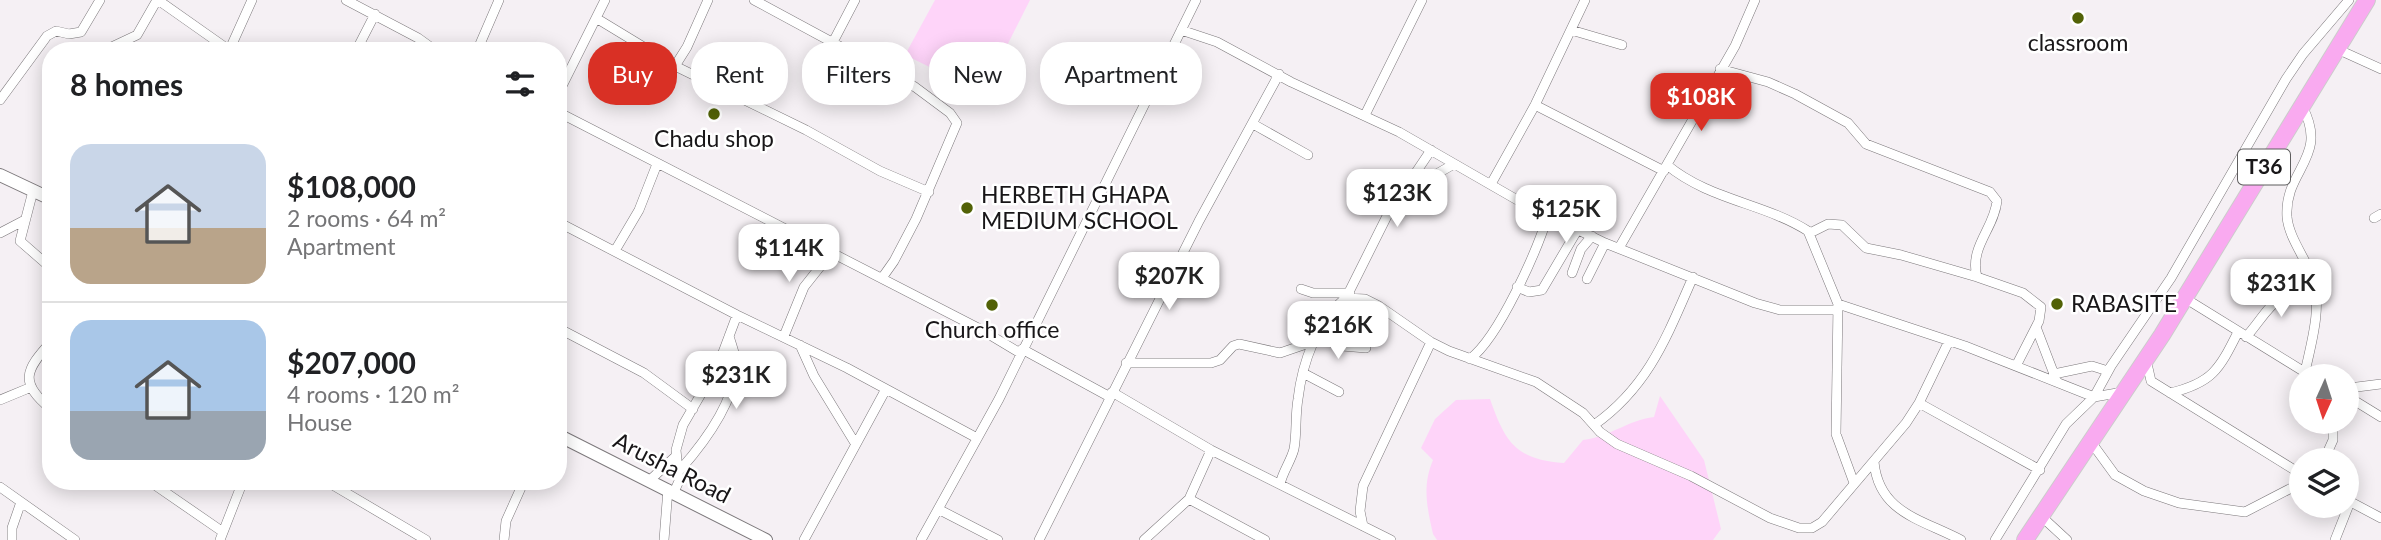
<!DOCTYPE html>
<meta charset="utf-8">
<style>
:root{--surface:#fff;--page:#f2f2f2;--text:#202124;--muted:#757577;--line:#e0e0e0;--accent:#d93025}
body{margin:0;font-family:Lato,sans-serif;background:var(--page);color:var(--text);height:100vh;display:flex;flex-direction:column;font-size:26px;white-space:nowrap}
*{box-sizing:border-box;margin:0}
p{font-size:23px;color:var(--muted)}
.icon{flex:none;width:38px;height:38px;fill:none;stroke:currentColor;stroke-width:2;stroke-linecap:round;stroke-linejoin:round}
.map{position:relative;flex:1;overflow:hidden}
.details{position:absolute;left:42px;top:42px;width:525px;height:448px;display:flex;flex-direction:column;background:var(--surface);border-radius:28px;box-shadow:0 4px 18px #0003}
.details>*{flex:none}
.hud{position:absolute;left:588px;top:42px;width:665px;height:63px;display:flex;gap:14px}
.needle{width:46px;rotate:183deg}
.fabs{position:absolute;left:2289px;top:364px;display:grid;gap:14px}
.fabs a{display:grid;place-items:center;width:70px;height:70px;border-radius:50%;background:var(--surface);box-shadow:0 4px 18px #0003;font-size:35px}
.price{position:absolute;translate:-50% -60px;padding:0 16px;border-radius:14px;background:#fff;color:#222;font-size:23px;line-height:46px;filter:drop-shadow(0 2px 4px #0008)}
.price::after{content:'';position:absolute;left:50%;top:42px;width:21px;height:16px;margin-left:-10px;background:inherit;clip-path:polygon(0 0,100% 0,50% 100%)}
.price.active{background:var(--accent);color:#fff}
ul{padding:0;list-style:none}
li{display:flex;align-items:center;gap:21px;height:175px;padding:0 28px}
li+li{border-top:2px solid var(--line)}
li span{display:grid;place-items:center;flex:none;width:196px;height:140px;border-radius:21px;color:#555}
li>.icon{margin-inline-start:auto}
span .icon{width:84px;height:84px;fill:#fffc;stroke-width:1}
li b{font-size:30px}
h2{display:flex;justify-content:space-between;align-items:center;height:84px;padding:0 28px;font-size:30px}
.chip{padding:0 24px;border-radius:28px;background:var(--surface);box-shadow:0 4px 18px #0003;font-size:24px;line-height:63px}
.chip.active{background:var(--accent);color:#fff}
.map>svg:first-child{display:block}
.green{fill:#fed4f9}
.lines{fill:none;stroke-linecap:round;stroke-linejoin:round}
.street-casing{stroke:#7c787b;stroke-width:10}
.secondary-casing{stroke:#7c787b;stroke-width:14}
.highway-casing{stroke:#ccc;stroke-width:18}
.street{stroke:#fff;stroke-width:9}
.secondary{stroke:#fff;stroke-width:12}
.highway{stroke:#f9aaf0;stroke-width:16}
.poi-dot{fill:#526207;stroke:#fff;stroke-width:2.5}
.labels{text-anchor:middle;stroke-width:5;stroke-linejoin:round;paint-order:stroke}
.shield{fill:#fff;stroke:#5d5c5d;stroke-width:2}
.shield-label{font-size:21px;font-weight:bold;fill:#181618}
.poi-label{font-size:23px;fill:#181618;stroke:#fff}
.street-label{font-size:23px;fill:#181618;stroke:#fff}
</style>
<div class="map">
<svg width="2381" height="540" viewBox="0 0 2381 540">
<rect width="100%" height="100%" fill="#f5f0f4"/>
<path class="green" d="M935,0H1030L983,93L905,55Z
M1660,396L1704,460L1721,529L1713,540H1437L1433,534C1427,507 1422,486 1433,460L1421,448L1435,419L1456,400L1490,399C1505,442 1516,460 1564,463L1583,440C1610,437 1628,420 1654,417Z"/>
<g class="lines">
<g class="street-casing">
<path id="street" d="M158,0L229,50
M346,0L418,38L436,51
M754,0L915,87L950,113L957,123L916,219L894,261L882,278
M596,18L675,66L806,130L880,171L929,192
M1181,30L1217,42L1291,82L1399,132L1519,201L1605,243L1755,303L1780,310H1838
M1571,30L1622,45
M832,44L855,0
M2337,49L2381,69
M103,51L137,35L157,0
M229,51L252,0
M356,51L375,14
M477,51L499,0
M675,66L687,47L708,0
M1720,69L1768,82L1795,94L1848,123L1866,144L1990,192L1997,201C1994,229 1969,247 1977,277L2023,293L2041,307L2039,321L2016,366
M558,94L605,0
M0,100L47,36L56,31L69,34L81,32L100,0
M1535,105L1664,171
M2302,106C2330,158 2284,169 2287,217C2289,238 2305,257 2312,277C2323,305 2311,344 2305,372
M558,112L980,329L1020,353
M1365,115L1422,0
M1253,124L1308,155
M1667,165C1709,200 1764,203 1808,231L1838,304L1836,434L1854,483
M1491,184L1535,105L1585,0
M33,191L20,241L51,268
M1407,191L1454,164
M2374,218L2381,214
M558,222L737,315L847,368L977,438
M0,233L23,221
M1810,233L1828,224L1842,225L1866,248L1901,255L1977,277
M1619,248L1735,46L1755,0
M616,249L639,210L657,164
M1572,273L1581,249L1592,236
M1587,279L1605,243
M1517,287L1529,292L1542,290L1578,229
M1301,289L1313,293H1350
M2183,297L2311,376
M1346,298L1388,214L1431,150
M1838,304L1965,346L2094,397L2123,392
M2036,327L2057,382
M558,328L644,373L693,409
M784,336L804,287L831,253
M1317,337L1342,346L1366,348
M2246,337C2269,311 2276,285 2317,295
M51,342C25,370 19,383 51,409
M800,345L814,376L855,443
M1022,349L1110,397
M1470,359C1499,337 1537,251 1548,215
M2146,359L2151,381L2301,474
M1126,363H1211L1220,360L1233,346L1239,344L1280,353L1315,341
M1303,373L1339,392
M2054,374L2092,366L2108,371
M1112,392L1211,450L1391,540
M2170,393C2212,383 2219,370 2238,332
M2347,393L2357,387L2381,384
M2347,396L2381,417
M0,400L29,388
M1919,403L2040,470
M1594,425C1649,386 1667,336 1693,277
M2091,442L2115,475L2144,491L2179,503L2245,512L2301,483
M2324,460L2333,440V422
M1874,462C1879,513 1921,519 1961,540
M680,470C703,444 732,405 736,369C737,357 732,347 729,336
M650,480L676,456
M149,481L223,532
M326,481L426,540
M1280,484C1283,471 1291,461 1294,449C1297,433 1295,416 1298,399C1302,364 1317,320 1346,298L1365,299L1379,306L1431,342L1449,351L1536,382L1583,413L1600,432L1617,444L1691,476L1770,518L1799,528H1812L1822,522L1906,423L1919,403L1949,341
M0,487L75,540
M674,492L679,481L676,450L683,425L719,363L737,315
M1189,499L1265,540
M2347,500L2381,518
M938,509L998,540
M2041,516L2067,540
M1363,526L1360,511L1363,486L1431,342
M12,540V528L21,502
M220,540L243,481
M504,540L506,521L524,481
M664,540L668,489
M804,540L886,389
M921,540L999,399L1196,0
M1039,540L1199,221L1279,74
M1144,540L1189,499L1211,450
M1995,540L2066,424L2094,397L2111,366L2171,278L2286,79L2303,54L2349,0
M2335,540L2350,502"/>
</g>
<g class="secondary-casing">
<path id="secondary" d="M0,175L51,199
M558,435L766,540"/>
</g>
<g class="highway-casing">
<path id="highway" d="M2025,540L2162,335L2367,0"/>
</g>
<use href="#street" class="street"/>
<use href="#secondary" class="secondary"/>
<use href="#highway" class="highway"/>
</g>
<g class="poi-dot">
<circle cx="2078" cy="18" r="7"/>
<circle cx="714" cy="114" r="7"/>
<circle cx="967" cy="208" r="7"/>
<circle cx="2057" cy="304" r="7"/>
<circle cx="992" cy="305" r="7"/>
</g>
<g class="labels">
<rect class="shield" x="2238" y="149.5" width="52" height="35" rx="5"/>
<g class="shield-label">
<text x="2264" y="174">T36</text>
</g>
<g class="poi-label">
<text x="2078" y="51">classroom</text>
<text x="714" y="147">Chadu shop</text>
<text x="981" y="203" text-anchor="start">HERBETH GHAPA<tspan x="981" dy="26">MEDIUM SCHOOL</tspan></text>
<text x="2071" y="312" text-anchor="start">RABASITE</text>
<text x="992" y="338">Church office</text>
</g>
<g class="street-label">
<text transform="translate(672 468) rotate(27)" y="8">Arusha Road</text>
</g>
</g>
</svg>
<div class="fabs">
<a><svg class="needle" viewBox="-14 -14 28 28"><path d="M0-13l5 13h-10z" fill="#e53935"/><path d="M0 13l5-13h-10z" fill="#757577"/></svg></a>
<a><svg class="icon" aria-label="layers" viewBox="0 0 24 24"><path d="M12 4l9 5-9 5-9-5zM3 14l9 5 9-5"/></svg></a>
</div>
<b class="price active" style="left:1701px;top:133px">$108K</b>
<b class="price" style="left:1397px;top:229px">$123K</b>
<b class="price" style="left:1566px;top:245px">$125K</b>
<b class="price" style="left:789px;top:284px">$114K</b>
<b class="price" style="left:1169px;top:312px">$207K</b>
<b class="price" style="left:2281px;top:319px">$231K</b>
<b class="price" style="left:1338px;top:361px">$216K</b>
<b class="price" style="left:736px;top:411px">$231K</b>
<div class="hud">
<a class="chip active">Buy</a>
<a class="chip">Rent</a>
<a class="chip">Filters</a>
<a class="chip">New</a>
<a class="chip">Apartment</a>
</div>
<section class="details">
<h2>8 homes<svg class="icon" aria-label="filters" viewBox="0 0 24 24"><path d="M4 7h16M4 17h16"/><circle cx="9" cy="7" r="2"/><circle cx="15" cy="17" r="2"/></svg></h2>
<ul>
<li><span style="background:linear-gradient(#c9d6e8 60%,#b9a48a 0)"><svg class="icon" aria-label="home" viewBox="0 0 24 24"><path d="M3 11l9-7 9 7M6 9v11h12V9"/></svg></span><div><b>$108,000</b><p>2 rooms · 64 m²</p><p>Apartment</p></div></li>
<li><span style="background:linear-gradient(#a9c7e8 65%,#9aa5b1 0)"><svg class="icon" aria-label="home" viewBox="0 0 24 24"><path d="M3 11l9-7 9 7M6 9v11h12V9"/></svg></span><div><b>$207,000</b><p>4 rooms · 120 m²</p><p>House</p></div></li>
</ul>
</section>
</div>
